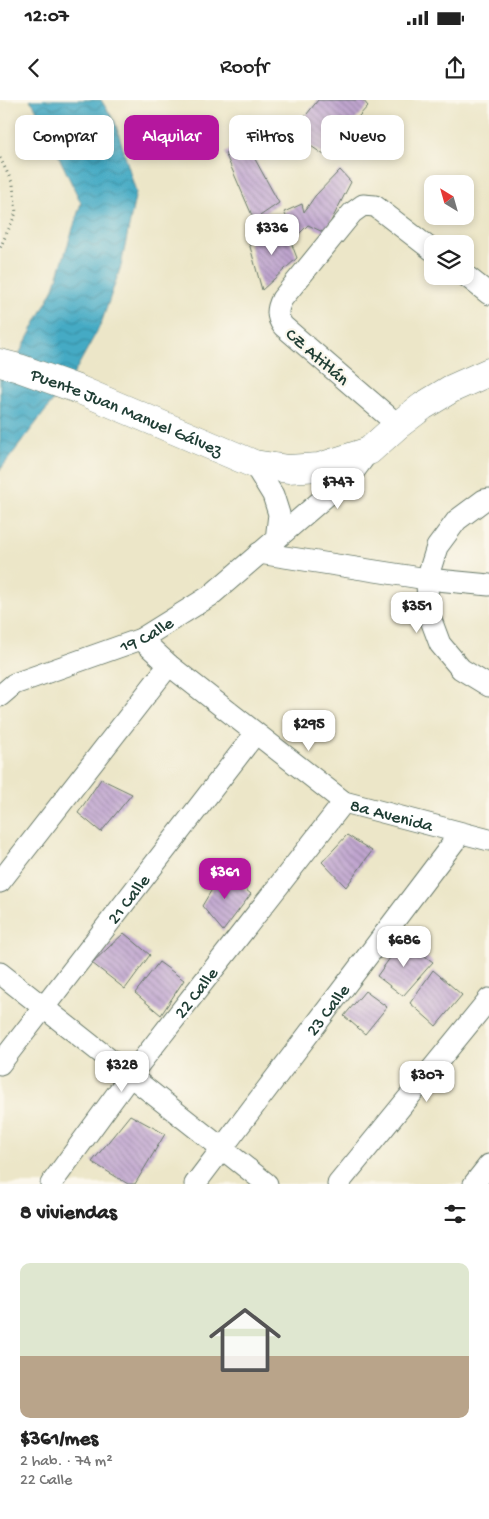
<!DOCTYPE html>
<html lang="es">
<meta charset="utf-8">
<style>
:root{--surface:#fff;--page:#f2f2f2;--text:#222;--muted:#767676;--accent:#b5179e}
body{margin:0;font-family:"Gochi Hand",sans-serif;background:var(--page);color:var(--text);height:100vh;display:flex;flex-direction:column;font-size:19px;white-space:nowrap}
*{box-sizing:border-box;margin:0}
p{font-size:16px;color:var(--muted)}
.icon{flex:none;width:28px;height:28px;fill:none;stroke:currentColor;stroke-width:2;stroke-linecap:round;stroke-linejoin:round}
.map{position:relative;height:1084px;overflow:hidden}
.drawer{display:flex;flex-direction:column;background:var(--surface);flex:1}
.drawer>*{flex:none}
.top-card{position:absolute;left:15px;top:15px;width:460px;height:45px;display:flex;gap:10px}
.needle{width:32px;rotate:323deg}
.buttons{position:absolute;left:424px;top:75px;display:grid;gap:10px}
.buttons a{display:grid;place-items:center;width:50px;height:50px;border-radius:10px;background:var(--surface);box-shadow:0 2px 8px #0003;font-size:25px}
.price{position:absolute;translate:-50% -42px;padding:0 11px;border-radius:10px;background:#fff;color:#222;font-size:16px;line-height:32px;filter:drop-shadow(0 1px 2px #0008)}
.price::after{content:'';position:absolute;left:50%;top:30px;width:15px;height:11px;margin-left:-8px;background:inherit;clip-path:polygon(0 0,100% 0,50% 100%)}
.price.selected{background:var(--accent);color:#fff}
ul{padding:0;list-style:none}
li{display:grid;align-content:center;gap:10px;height:265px;padding:0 20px}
li span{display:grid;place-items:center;height:155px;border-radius:10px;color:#555}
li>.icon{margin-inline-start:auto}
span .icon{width:90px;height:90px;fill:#fffc;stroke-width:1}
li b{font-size:21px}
h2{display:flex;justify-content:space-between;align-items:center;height:60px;padding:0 20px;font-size:21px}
.chip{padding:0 18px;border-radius:10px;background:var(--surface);box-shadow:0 2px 8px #0003;font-size:18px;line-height:45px}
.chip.selected{background:var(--accent);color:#fff}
.status{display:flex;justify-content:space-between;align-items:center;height:35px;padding:0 25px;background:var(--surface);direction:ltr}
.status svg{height:14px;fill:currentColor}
header{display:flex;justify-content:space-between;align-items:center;height:65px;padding:0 20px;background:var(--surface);font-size:22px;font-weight:600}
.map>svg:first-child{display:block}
.water{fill:url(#water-waves);stroke:#32747c}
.building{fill:url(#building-back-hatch)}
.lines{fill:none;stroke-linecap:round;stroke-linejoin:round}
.minor-casing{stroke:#677868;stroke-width:23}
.secondary-casing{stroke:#677868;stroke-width:29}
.path{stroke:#677868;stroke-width:3;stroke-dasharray:1 4;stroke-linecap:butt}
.minor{stroke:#fff;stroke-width:21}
.secondary{stroke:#fff;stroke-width:28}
.labels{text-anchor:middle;stroke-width:4.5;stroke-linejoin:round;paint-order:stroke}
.street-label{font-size:18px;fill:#1f3d34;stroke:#fbf7ec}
</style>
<div class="status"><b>12:07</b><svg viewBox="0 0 49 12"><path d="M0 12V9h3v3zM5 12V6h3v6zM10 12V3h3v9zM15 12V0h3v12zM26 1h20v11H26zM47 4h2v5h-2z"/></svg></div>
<header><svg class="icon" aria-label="back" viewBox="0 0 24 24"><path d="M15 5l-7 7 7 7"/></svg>Roofr<svg class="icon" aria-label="share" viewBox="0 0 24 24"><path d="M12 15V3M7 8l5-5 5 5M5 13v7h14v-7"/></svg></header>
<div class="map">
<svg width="489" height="1084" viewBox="0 0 489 1084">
<defs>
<pattern id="water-waves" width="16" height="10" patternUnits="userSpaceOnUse" patternTransform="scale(1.25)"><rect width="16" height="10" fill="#44aac4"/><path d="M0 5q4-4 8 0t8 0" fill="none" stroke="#388ca0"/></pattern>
<pattern id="building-back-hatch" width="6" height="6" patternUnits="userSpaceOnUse" patternTransform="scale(1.25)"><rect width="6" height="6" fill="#c0a5cf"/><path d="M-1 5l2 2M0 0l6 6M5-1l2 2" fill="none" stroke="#9b88a9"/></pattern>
</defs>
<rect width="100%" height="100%" fill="#fbf7ec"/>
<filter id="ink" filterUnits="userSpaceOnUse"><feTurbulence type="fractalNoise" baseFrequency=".02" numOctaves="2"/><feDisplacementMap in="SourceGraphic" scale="10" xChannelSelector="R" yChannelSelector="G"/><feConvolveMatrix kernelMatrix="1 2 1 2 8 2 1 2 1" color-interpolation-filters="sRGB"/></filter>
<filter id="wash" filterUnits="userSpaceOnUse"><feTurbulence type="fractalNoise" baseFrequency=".0096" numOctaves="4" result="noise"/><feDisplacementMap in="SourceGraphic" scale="20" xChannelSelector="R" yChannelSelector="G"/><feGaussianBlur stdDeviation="1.12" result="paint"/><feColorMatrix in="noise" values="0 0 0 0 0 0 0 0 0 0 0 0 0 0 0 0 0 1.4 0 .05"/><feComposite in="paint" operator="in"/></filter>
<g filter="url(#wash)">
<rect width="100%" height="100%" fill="#ece6c8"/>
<path class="water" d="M30,0H101L115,22L136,92L121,166L101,224L73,275L0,370V274L18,256L54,188L81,103L34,5Z"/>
<g id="blocks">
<path class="building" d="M318,0H363L368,6L324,55L292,33Z
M245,41L279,103L254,120L225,53Z
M340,70L351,82L325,133L308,125L296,137L284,112L302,104L304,112L315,96Z
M286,129L297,158L262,190L249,143Z
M101,679L132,694L101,732L78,713Z
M347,735L372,751L346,787L322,762Z
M223,771L251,794L223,831L202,806Z
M124,833L150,855L125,889L92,863Z
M403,840L433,862L403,896L377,876Z
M159,862L184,880L161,915L135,893Z
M433,870L462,895L436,926L410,903Z
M365,891L387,907L365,934L344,916Z
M130,1015L165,1034L135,1084H128L92,1062Z"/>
</g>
</g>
<g filter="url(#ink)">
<use href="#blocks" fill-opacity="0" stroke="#677868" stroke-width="1"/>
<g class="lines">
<g class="minor-casing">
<g id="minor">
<path d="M465,175L489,194"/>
<path d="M398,325L283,226C276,216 277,209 282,199L352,113L363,105L375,106L432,150"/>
<path d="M254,364L273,395L279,414L276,440"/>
<path d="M489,399L484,400L457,420L437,447L427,479L428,512L440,544L461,569L489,586"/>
<path d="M259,453L427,479L489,485"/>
<path id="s1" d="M141,539L169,565L344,702L489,740"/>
<path id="s2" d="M0,596L14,584L141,539L210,496L352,374L369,351"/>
<path d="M0,782L169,565"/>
<path d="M0,873L267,1084"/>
<path id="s3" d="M0,964L255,634"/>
<path id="s4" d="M51,1084L130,976L344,702"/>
<path id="s5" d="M195,1084L460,734"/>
<path d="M338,1084L489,899"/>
<path d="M474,1084L489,1065"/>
</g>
</g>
<g class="secondary-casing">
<g id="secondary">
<path id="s6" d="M0,263L19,268L80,290L254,364L288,369L319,367L369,351L398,325L423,306L451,289L489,272"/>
</g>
</g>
<path class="path" d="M0,58L13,84L16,113L0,148"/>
<use href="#minor" class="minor"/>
<use href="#secondary" class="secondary"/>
</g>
</g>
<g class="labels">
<g class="street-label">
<text transform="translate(318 256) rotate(41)" y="6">CZ Atitlán</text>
<text dy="6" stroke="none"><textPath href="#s6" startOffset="136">Puente Juan Manuel Gálvez</textPath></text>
<text dy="6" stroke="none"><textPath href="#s2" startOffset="160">19 Calle</textPath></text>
<text dy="6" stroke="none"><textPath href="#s1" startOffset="310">8a Avenida</textPath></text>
<text dy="6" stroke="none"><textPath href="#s3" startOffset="209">21 Calle</textPath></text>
<text dy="6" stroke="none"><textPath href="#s4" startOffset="240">22 Calle</textPath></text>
<text dy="6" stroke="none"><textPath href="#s5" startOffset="219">23 Calle</textPath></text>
</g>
</g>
</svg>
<div class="buttons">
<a><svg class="needle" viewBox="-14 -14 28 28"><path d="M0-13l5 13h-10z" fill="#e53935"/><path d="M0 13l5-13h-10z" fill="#767676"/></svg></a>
<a><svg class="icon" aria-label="layers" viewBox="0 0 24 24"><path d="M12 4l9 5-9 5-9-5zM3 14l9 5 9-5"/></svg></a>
</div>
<b class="price" style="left:272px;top:156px">$336</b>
<b class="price" style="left:338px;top:410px">$747</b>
<b class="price" style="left:417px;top:534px">$351</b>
<b class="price" style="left:309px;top:652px">$295</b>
<b class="price selected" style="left:225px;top:800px">$361</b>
<b class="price" style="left:404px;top:868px">$686</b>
<b class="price" style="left:122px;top:993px">$328</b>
<b class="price" style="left:427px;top:1003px">$307</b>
<div class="top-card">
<a class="chip">Comprar</a>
<a class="chip selected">Alquilar</a>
<a class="chip">Filtros</a>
<a class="chip">Nuevo</a>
</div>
</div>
<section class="drawer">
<h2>8 viviendas<svg class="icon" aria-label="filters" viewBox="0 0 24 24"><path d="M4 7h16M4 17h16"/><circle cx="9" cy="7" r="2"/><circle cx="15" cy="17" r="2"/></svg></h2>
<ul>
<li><span style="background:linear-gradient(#dfe7d0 60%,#b9a48a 0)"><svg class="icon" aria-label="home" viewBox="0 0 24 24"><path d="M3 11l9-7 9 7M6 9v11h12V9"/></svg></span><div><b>$361/mes</b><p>2 hab. · 74 m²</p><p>22 Calle</p></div></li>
</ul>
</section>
